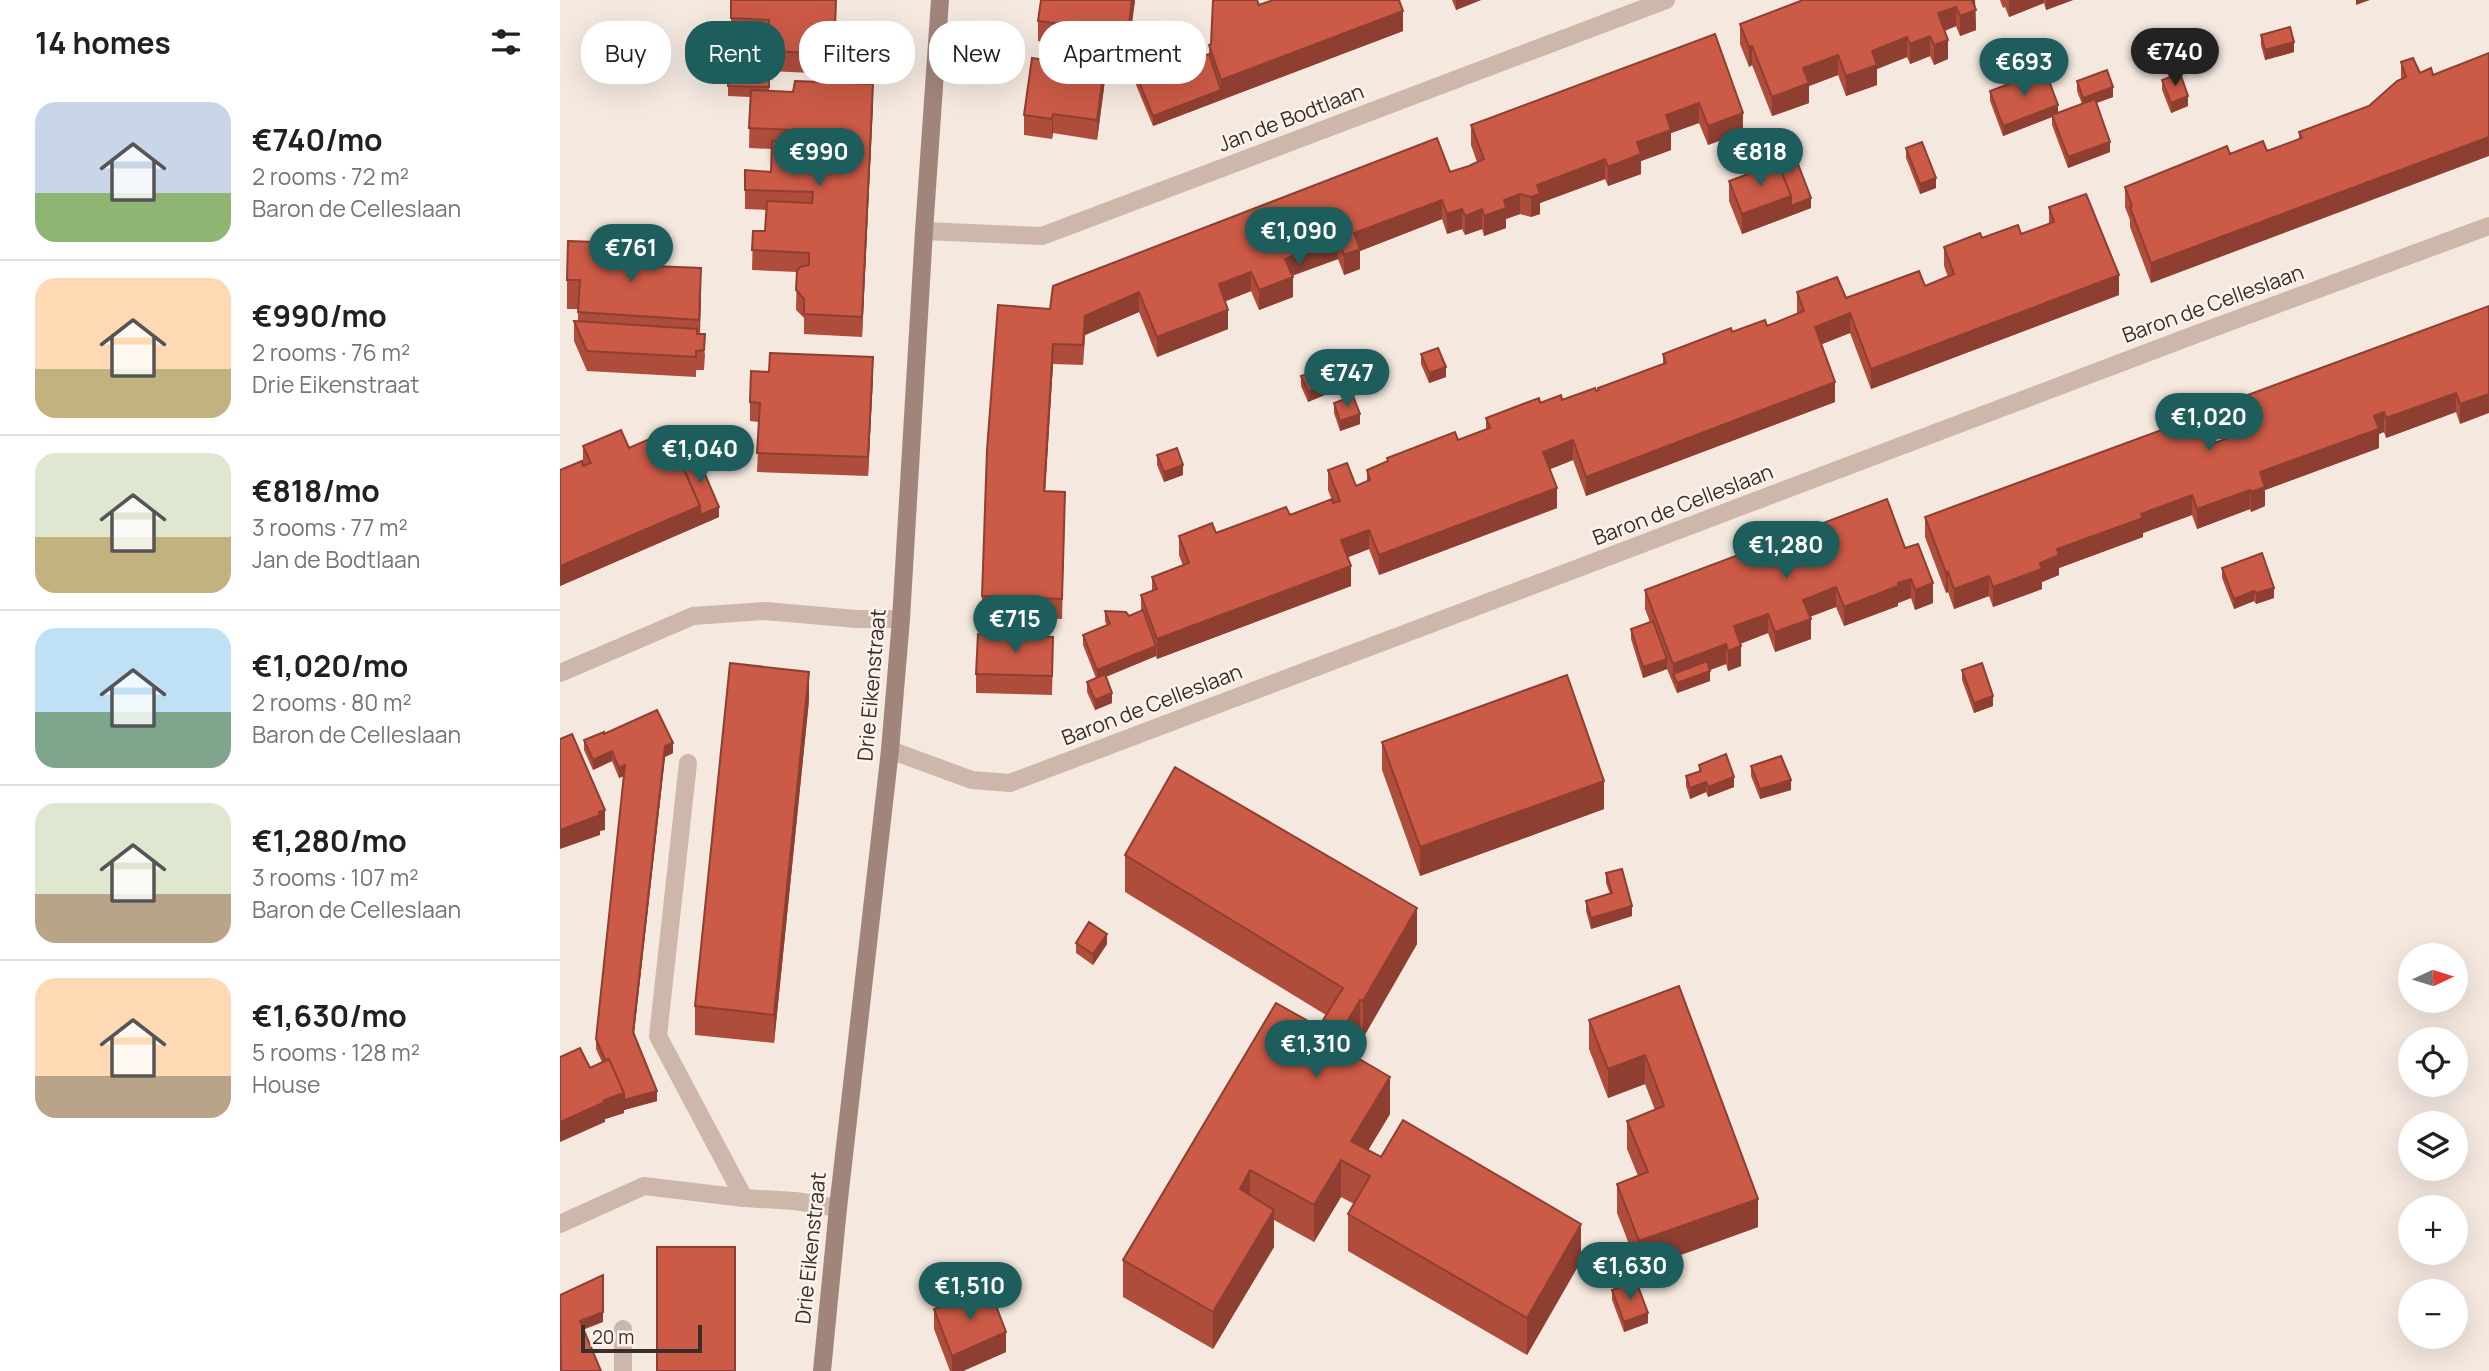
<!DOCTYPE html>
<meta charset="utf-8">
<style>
:root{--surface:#fff;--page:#f6f6f6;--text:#202124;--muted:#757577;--line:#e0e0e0;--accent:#1d5e5d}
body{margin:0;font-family:Manrope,sans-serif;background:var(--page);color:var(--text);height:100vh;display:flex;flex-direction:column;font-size:26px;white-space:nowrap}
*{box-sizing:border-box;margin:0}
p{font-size:23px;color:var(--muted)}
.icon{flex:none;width:38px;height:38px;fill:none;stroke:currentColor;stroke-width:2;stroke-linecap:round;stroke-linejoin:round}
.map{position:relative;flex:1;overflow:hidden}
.side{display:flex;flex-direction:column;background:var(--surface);width:560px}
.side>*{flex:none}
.hud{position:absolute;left:21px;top:21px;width:665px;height:63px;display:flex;gap:14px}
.needle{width:46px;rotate:86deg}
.fabs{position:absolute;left:1838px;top:943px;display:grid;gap:14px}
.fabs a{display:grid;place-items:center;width:70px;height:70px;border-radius:50%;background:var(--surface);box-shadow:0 7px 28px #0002;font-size:35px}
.scale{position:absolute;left:21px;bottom:18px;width:121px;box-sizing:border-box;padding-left:7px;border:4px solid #3a2e2a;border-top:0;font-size:19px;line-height:24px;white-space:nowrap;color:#3a2e2a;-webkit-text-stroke:5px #fbf3ec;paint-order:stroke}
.price{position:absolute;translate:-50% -60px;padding:0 16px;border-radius:24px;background:var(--accent);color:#fff;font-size:23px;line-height:46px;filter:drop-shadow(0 2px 4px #0008)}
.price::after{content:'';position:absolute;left:50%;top:42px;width:21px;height:16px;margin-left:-10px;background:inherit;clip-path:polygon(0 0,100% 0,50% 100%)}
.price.current{background:#222;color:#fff}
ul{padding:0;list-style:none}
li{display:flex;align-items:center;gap:21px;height:175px;padding:0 35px}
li+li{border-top:2px solid var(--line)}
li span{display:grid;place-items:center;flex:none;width:196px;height:140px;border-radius:21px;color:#555}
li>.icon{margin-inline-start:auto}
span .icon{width:84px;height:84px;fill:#fffc;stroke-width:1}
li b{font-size:30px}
h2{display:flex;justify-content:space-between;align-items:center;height:84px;padding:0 35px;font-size:30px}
.tag{padding:0 24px;border-radius:28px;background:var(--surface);box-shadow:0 7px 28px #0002;font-size:24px;line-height:63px}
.tag.current{background:var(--accent);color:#fff}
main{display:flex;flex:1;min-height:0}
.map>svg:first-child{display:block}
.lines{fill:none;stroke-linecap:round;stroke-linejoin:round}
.lane{stroke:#cdb7aa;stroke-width:18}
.street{stroke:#cdb7aa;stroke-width:18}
.secondary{stroke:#a1857b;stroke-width:18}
.wall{fill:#af4d3c}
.shaded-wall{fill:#8e3f31}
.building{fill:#cb5a46;stroke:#8e3f31;stroke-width:2}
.labels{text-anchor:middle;stroke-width:5;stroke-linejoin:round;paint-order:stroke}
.street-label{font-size:21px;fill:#3a2e2a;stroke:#fbf3ec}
</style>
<main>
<section class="side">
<h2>14 homes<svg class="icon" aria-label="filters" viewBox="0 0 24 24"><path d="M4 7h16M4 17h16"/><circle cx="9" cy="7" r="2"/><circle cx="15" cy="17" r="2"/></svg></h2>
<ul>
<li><span style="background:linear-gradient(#c9d6e8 65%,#8fb573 0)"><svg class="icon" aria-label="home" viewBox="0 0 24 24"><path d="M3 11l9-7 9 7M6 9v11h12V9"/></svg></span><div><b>€740/mo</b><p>2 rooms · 72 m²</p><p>Baron de Celleslaan</p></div></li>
<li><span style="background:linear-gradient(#ffd9b3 65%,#c2b280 0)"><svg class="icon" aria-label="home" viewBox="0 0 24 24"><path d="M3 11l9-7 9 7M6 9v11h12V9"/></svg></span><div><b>€990/mo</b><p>2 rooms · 76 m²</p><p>Drie Eikenstraat</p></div></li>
<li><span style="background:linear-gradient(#dfe7d0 60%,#c2b280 0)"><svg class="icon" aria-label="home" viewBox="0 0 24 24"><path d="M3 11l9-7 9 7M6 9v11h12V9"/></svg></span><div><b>€818/mo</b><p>3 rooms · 77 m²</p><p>Jan de Bodtlaan</p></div></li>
<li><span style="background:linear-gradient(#bfe0f5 60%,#7fa58c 0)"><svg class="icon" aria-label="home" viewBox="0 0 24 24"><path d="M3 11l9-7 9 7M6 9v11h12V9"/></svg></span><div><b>€1,020/mo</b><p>2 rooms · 80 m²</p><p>Baron de Celleslaan</p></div></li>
<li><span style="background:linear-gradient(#dfe7d0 65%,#b9a48a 0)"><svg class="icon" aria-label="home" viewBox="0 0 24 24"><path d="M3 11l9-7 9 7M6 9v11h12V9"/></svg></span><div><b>€1,280/mo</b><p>3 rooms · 107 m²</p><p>Baron de Celleslaan</p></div></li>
<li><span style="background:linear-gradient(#ffd9b3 70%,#b9a48a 0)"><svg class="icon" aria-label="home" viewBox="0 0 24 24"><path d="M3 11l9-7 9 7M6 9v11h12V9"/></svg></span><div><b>€1,630/mo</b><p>5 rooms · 128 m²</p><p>House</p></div></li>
</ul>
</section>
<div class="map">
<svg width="1929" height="1371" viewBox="0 0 1929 1371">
<rect width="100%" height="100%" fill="#f4e8df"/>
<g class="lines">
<path class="lane" d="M128,763L98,1036L184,1198
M63,1371V1329"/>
<path class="street" d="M364,231L482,236L1106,0
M0,673L133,616L205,611L297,619H341
M330,750L412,780L450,783L1634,335L1929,226
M0,1224L84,1186L184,1198L235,1201L278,1208"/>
<path class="secondary" d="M262,1371L278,1208L330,750L341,619L364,231L380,0"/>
</g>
<path class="wall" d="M171,0L276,19L274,74L209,71V39L171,38Z
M575,0L568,53L478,41V21Z
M892,0H921L896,10Z
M1415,0L1416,30L1400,36L1396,26L1385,31L1388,59L1374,65L1370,56L1350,64L1347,57L1317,69V85L1286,96L1278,75L1249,86V103L1212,116L1192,65L1189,67L1180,44V24Z
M1440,0H1513L1486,10L1484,3L1449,17L1445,7L1443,8Z
M699,5L843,31L593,126L576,85L577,62H579L614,48L622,59L621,65L649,54V45Z
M1155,34L1183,132L1148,145L1139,123L1111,133V150L1081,161V174L1048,186L1045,179L980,203V214L971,217L960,214L946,219V228L924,236L922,229L905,235L902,229L887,234L882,219L800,251V269L784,275L778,259L732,276L733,297L699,310L691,291L665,301L668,329L597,357L579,312L525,335L523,365L493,364L485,491L505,511L502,619L422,616V596L490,309L909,166L917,162L911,145V125Z
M1701,35L1734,52L1705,60L1701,45Z
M1841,62L1860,73L1591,283L1570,227V220L1565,207V187L1670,154L1707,151L1739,139V132L1809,106L1841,79Z
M546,72L537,140L493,133L492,139L464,135V115Z
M168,77L209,78V91L313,104L302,337L244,334V318L236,310L237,272L192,270L193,231H205L207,210L185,209V170L211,172L212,149L189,148L190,97L168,96Z
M1602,80L1628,106L1611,113L1602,90Z
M1517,81L1553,97L1536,103L1550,152L1508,168L1492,125V117L1443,136L1430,101V91L1498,112L1522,104L1517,91Z
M1346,148L1376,188L1360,194L1346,158Z
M1221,171L1251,208L1182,234L1169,201V181Z
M1489,207L1559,295L1311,389L1290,333L1261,344L1275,402L1026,496L1013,460L990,469L997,508L819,575L809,549L788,557L791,586L597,659L596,656L546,677L552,703L535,710L527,692V682L536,678L523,645V635L547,626L545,621V611L569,616L581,611V595L592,591V577L623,566L619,555V536L656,533L773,503L768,490V470L796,486L807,481V470L827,462V458L898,440L926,429V418L980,403L1002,400L1038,390V388L1103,364V354L1172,332L1207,326L1237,314V292L1286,298L1365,286L1388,277L1384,266V247L1422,238L1461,234L1489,224Z
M64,259L93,266L141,297L140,334L145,354L144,370H136V377L27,371L14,341V321H18V309H7V280Z
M1929,306L1900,424L1896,412L1826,438L1824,432L1819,434V448L1705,490V506L1691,512L1690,509L1637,529L1632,515L1583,533V537L1499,568V575L1482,582V589L1433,607L1429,596L1394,609L1388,592L1386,593L1365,537V517L1655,443L1679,434L1674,420V400Z
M861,354L886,377L869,383L861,364Z
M741,376L767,394L748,402L741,386Z
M313,377L308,476L197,472L199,422L190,421V402Z
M774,403L800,424L780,431L774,413Z
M23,446L69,448L121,463L159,517L0,586L23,464Z
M597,455L623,475L604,482L597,465Z
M1345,548L1373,603L1355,610L1351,598L1338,603V606L1284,626L1276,607L1250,617L1251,639L1215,652L1208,633L1180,644L1181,666L1168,671L1166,664L1150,670V681L1117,693L1107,669L1083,678L1071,639V629L1090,622L1085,609V590Z
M1662,568L1714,598L1696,604L1694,601L1674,609L1662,578Z
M493,657L492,695L416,693V674Z
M1402,670L1433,706L1414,713L1402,680Z
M249,700L214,1043L135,1035V1006Z
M44,734L113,753L105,757L74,1034L97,1101L64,1110V1113L45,1119V1122L30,1068L42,1062L36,1049V1039L64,776L59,778L52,761L33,770L24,750V740Z
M822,742L1044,809L860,876L822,770Z
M1139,765L1174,787L1148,797L1146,792L1130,799L1126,786V776L1139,771Z
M1191,766L1231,790L1200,799L1191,776Z
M565,855L857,944L803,1038L800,1037L790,1054L830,1114L808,1150L1021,1261L967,1355L788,1251V1214L794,1204L781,1197L754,1242L714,1220V1247L653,1349L563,1297V1260L748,1029L755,1033L766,1015L565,892Z
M1046,873L1072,916L1031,929L1026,911V901L1050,894L1046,883Z
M516,943L547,944L533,965L516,953Z
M1119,986L1198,1227L1079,1270L1057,1213V1184L1078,1176L1067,1149V1121L1095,1110L1085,1084L1048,1098L1029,1049V1020Z
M1052,1290L1088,1323L1064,1332L1052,1300Z
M374,1309L446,1352L403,1371H390L374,1329Z"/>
<path class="shaded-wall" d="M572,0H575L568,53V33Z
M896,0H921L896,10Z
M1412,0H1415L1416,30L1400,36V16Z
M1449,0H1484V3L1449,17Z
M1486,0H1513L1486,10Z
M1796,0H1810L1796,5Z
M1396,7V26L1378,33V13Z
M843,11V31L661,100V80Z
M1370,36V56L1350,64V44Z
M1347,37V57L1317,69V85L1286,96V76L1312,51Z
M1388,40V59L1374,65V45Z
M1734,42V52L1705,60V50Z
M1192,46V65L1189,67V47Z
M1278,55V75L1249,86V103L1212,116V97L1243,68Z
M546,62L544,88L537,140V120Z
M313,84V104L302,337V317Z
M1553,87V97L1523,108V98Z
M661,90V100L593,126V116Z
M1628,96V106L1611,113V103Z
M1139,103V123L1111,133V150L1081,161V174L1048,186V167L1106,115Z
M1498,105V115H1492V117L1443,136V126Z
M1183,113V132L1148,145V126Z
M493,114V133L492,139V119Z
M1929,137V156L1591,283V263Z
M1550,142V152L1508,168V157Z
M1045,159V179L980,203V214L971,217V197L977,185Z
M1376,178V188L1360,194V184Z
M960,194V214L946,219V228L924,236V216L944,200Z
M1231,196L1251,198V208L1182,234V214Z
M882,200V219L800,251V269L784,275V255L794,233Z
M902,209V229L887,234V214Z
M922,209V229L905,235V216Z
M778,239V259L725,278V259Z
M141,268V297L139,348V320Z
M691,272V291L659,304V284Z
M1559,275V295L1311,389V369Z
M733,277V297L699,310V290Z
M579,292V312L525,335L523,365L525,316Z
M668,310V329L597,357V337Z
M1290,313V333L1255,347V327Z
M493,344V364L484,511V491Z
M313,357V377L308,476V457Z
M886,367V377L869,383V373Z
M1275,382V402L1026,496V477Z
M767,384V394L748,402V392Z
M1896,393V412L1826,438V418Z
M1929,394V413L1900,424V404Z
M1824,412V432L1819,434V448L1705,490V506L1691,512V492L1700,472L1814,416Z
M800,414V424L780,431V421Z
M1013,440V460L983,472V452Z
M623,465V475L604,482V472Z
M997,488V508L819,575V555Z
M1690,490V509L1637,529V509Z
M1632,495V515L1583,533V537L1499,568V575L1482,582V589L1433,607V587L1480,563L1497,549L1581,514Z
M140,506L159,507V517L0,586V566Z
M809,530V549L781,560V540Z
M791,566V586L597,659V639Z
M1388,572V592L1386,593V573Z
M1429,576V596L1394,609V589Z
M1351,579V598L1338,603V606L1284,626V607Z
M1373,583V603L1355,610V590Z
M1276,587V607L1243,619V600Z
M1714,588V598L1696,604V593Z
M1694,591V601L1674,609V599Z
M1208,614V633L1174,646V626Z
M1251,619V639L1215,652V632Z
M1166,644V664L1117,682L1113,674V664Z
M596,646V656L537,680V670Z
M1181,646V666L1168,671V651Z
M1107,659V669L1083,678V667Z
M1150,671V681L1117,693V683Z
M249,672V700L214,1043V1015Z
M552,693V703L535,710V700Z
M1433,696V706L1414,713V703Z
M113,743V753L105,757L73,1042V1032L105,746Z
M52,751V761L33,770V760Z
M65,765V775L59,778V768Z
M1174,777V787L1148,797V787Z
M1231,780V790L1200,799V789Z
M1044,781V809L860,876V847Z
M1146,782V792L1130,799V788Z
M45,810V830L40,831V835L0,849V830Z
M1072,906V916L1031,929V918Z
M857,908V944L803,1038V1001Z
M547,934V944L533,965V954Z
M800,1000V1037L774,1081V1044Z
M1085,1055V1084L1048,1098V1069Z
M830,1077V1114L797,1169L791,1141Z
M97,1091V1101L64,1110V1113L45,1119V1122L0,1142V1122L44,1100L64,1093Z
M781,1160V1197L754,1242V1205Z
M690,1170V1206L680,1189Z
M1198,1199V1227L1079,1270V1241Z
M714,1210V1247L653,1349V1312Z
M1021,1224V1261L967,1355V1318Z
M43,1275V1322L20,1331V1321Z
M1088,1313V1323L1064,1332V1322Z
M446,1332V1352L403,1371H392V1356Z"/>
<path class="building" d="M171,0H276L274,54L209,51V20L171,18Z
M481,0H572L568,33L478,21Z
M653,0H697L699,5L713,0H839L843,11L661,80L649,45L651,44Z
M1243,0H1413H1412L1416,10L1400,16L1396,7L1378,13L1388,40L1374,45L1370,36L1350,44L1347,37L1312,51L1317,65L1286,76L1278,55L1243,68L1249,83L1212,97L1192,46L1189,47L1180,24Z
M1730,27L1734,42L1705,50L1701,35Z
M594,30L615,33L614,48L622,49L620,65L649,54L661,90L593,116L576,75L577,62H579L581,43L593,45Z
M1155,34L1183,113L1148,126L1139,103L1106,115L1111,130L1077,142L1081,154L1048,167L1045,159L977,185L980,194L971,197L960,194L944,200L946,208L924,216L922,209L905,216L902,209L887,214L882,200L794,233L800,249L784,255L778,239L725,259L733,277L699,290L691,272L659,284L668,310L597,337L579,292L525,316L523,345L493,344L484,491L505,492L502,599L422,596L427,450L438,305L490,309L493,286L877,138L890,172L909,166L924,159L911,125Z
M1929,53V137L1591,263L1570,207L1572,206L1565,187L1667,146L1670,154L1703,141L1707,151L1742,138L1739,132L1809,106L1837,81L1846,77L1841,62L1853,58L1860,73L1871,68L1873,75Z
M505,56L546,62L544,78V69L504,63Z
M472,58L544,69L537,120L493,114L492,119L464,115Z
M1485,70L1498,105L1443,126L1430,91Z
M1547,70L1553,87L1523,98L1517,81Z
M1620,73L1628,96L1611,103L1602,80Z
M168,77L209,78V87L168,86Z
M235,81L313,84L302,317L244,314V299L236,290L237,271L240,267L249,265V253L192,250L193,231H205L207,201L252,203L253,192L185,190V170L211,172L212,141L232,142L233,130L189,128L191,90L233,92Z
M1535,99L1550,142L1508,157L1492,115Z
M1362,142L1376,178L1360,184L1346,148Z
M1218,163L1231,196L1182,214L1169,181Z
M1238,164L1251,198L1231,206V196L1221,171Z
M1526,194L1559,275L1311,369L1290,313L1255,327L1275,382L1026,477L1013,440L983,452L997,488L819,555L809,530L781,540L791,566L597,639L581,595L597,589L592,577L629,563L619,536L652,523L656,533L726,507L730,515L772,499L773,503L780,501L768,470L787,463L796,486L810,480L807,470L828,461L827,458L895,432L898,440L930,428L926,418L979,398L980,403L1001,395L1002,400L1035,388L1036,391L1039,390L1038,388L1106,363L1103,354L1171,328L1172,332L1205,320L1207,326L1244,311L1237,292L1277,277L1286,298L1359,271L1365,286L1394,274L1384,247L1420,233L1422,238L1458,225L1461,234L1494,222L1489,207Z
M8,241L64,243V259L93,262V266L141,268L139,320L18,312L20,280H7Z
M1929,306V394L1900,404L1896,393L1826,418L1824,412L1814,416L1819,429L1700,472L1705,487L1691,492L1690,490L1637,509L1632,495L1581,514L1583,518L1497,549L1499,555L1480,563L1482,569L1433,587L1429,576L1394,589L1388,572L1386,573L1365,517L1645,414L1655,443L1671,437L1686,432L1674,400Z
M14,321L137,329V334H145L144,350L136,351V357L27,351Z
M878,348L886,367L869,373L861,354Z
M210,353L313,357L308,457L197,453L200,403L190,402L191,371L209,372Z
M761,369L767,384L748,392L741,376Z
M793,396L800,414L780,421L774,403Z
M61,430L69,448L108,431L140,506L0,566V470L22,461L23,466L31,463L23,446Z
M617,448L623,465L604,472L597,455Z
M137,456L159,507L140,515V506L121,463Z
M1327,499L1345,548L1358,544L1373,583L1355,590L1351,579L1338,583V586L1284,607L1276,587L1243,600L1251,619L1215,632L1208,614L1174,626L1181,646L1168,651L1166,644L1113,664L1085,590Z
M1702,553L1714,588L1696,593L1694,591L1674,599L1662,568Z
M583,610L596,646L537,670L523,635L550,624L545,611L566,612L569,616Z
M1093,621L1107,659L1083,667L1071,629Z
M418,634L493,637L492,676L416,674Z
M1147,661L1150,671L1117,683L1113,674Z
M170,663L249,672L214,1015L135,1006Z
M1422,663L1433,696L1414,703L1402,670Z
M545,674L552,693L535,700L527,682Z
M1007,675L1044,781L860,847L822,742Z
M97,710L113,743L105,746L73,1032L97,1091L64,1100V1093L49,1059L45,1060L36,1039L65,765L59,768L52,751L33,760L24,740L44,732V734Z
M12,734L45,810L39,812L40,815L0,830V739Z
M1166,754L1174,777L1148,787L1146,782L1130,788L1126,776L1141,771L1139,765Z
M1221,756L1231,780L1200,789L1191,766Z
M615,767L857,908L803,1001L800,1000L774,1044L830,1077L791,1141L821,1157L843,1120L1021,1224L967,1318L788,1214L810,1176L781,1160L754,1205L690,1170L680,1189L714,1210L653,1312L563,1260L716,1003L748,1021L745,1027L755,1033L783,988L565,855Z
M1062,869L1072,906L1031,918L1026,901L1052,893L1046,873Z
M529,922L547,934L533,954L516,943Z
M1119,986L1198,1199L1079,1241L1057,1184L1088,1172L1067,1121L1104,1106L1085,1055L1048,1069L1029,1020Z
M20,1048L30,1068L49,1059L64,1093L44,1100L45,1102L0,1122V1057Z
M97,1247H175V1371H97Z
M43,1275V1312L20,1321L41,1371H1L0,1295Z
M1076,1281L1088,1313L1064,1322L1052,1290Z
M430,1290L446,1332L392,1356L374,1309Z"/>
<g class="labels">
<g class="street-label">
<text transform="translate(731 118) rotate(-21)" y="7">Jan de Bodtlaan</text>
<text transform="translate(1653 304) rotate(-20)" y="7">Baron de Celleslaan</text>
<text transform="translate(1123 505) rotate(-21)" y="7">Baron de Celleslaan</text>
<text transform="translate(312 685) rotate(-85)" y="7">Drie Eikenstraat</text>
<text transform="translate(592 705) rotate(-21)" y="7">Baron de Celleslaan</text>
<text transform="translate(251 1248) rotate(-84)" y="7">Drie Eikenstraat</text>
</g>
</g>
</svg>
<div class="fabs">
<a><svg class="needle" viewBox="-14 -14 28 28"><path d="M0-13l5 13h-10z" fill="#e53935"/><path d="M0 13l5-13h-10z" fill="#757577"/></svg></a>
<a><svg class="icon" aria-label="locate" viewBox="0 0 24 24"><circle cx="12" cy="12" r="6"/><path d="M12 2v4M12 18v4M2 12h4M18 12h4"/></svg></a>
<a><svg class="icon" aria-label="layers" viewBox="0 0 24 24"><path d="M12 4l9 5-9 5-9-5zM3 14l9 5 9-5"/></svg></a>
<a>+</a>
<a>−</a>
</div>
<div class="scale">20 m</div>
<b class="price current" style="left:1615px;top:88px">€740</b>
<b class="price" style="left:1464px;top:98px">€693</b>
<b class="price" style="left:259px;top:188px">€990</b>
<b class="price" style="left:1200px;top:188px">€818</b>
<b class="price" style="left:739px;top:267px">€1,090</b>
<b class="price" style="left:71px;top:284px">€761</b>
<b class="price" style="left:787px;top:409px">€747</b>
<b class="price" style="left:1649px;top:453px">€1,020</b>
<b class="price" style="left:140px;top:485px">€1,040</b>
<b class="price" style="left:1226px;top:581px">€1,280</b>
<b class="price" style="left:455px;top:655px">€715</b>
<b class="price" style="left:756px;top:1080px">€1,310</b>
<b class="price" style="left:1070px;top:1302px">€1,630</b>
<b class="price" style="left:410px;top:1322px">€1,510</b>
<div class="hud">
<a class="tag">Buy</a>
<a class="tag current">Rent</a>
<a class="tag">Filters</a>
<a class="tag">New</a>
<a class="tag">Apartment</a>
</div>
</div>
</main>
